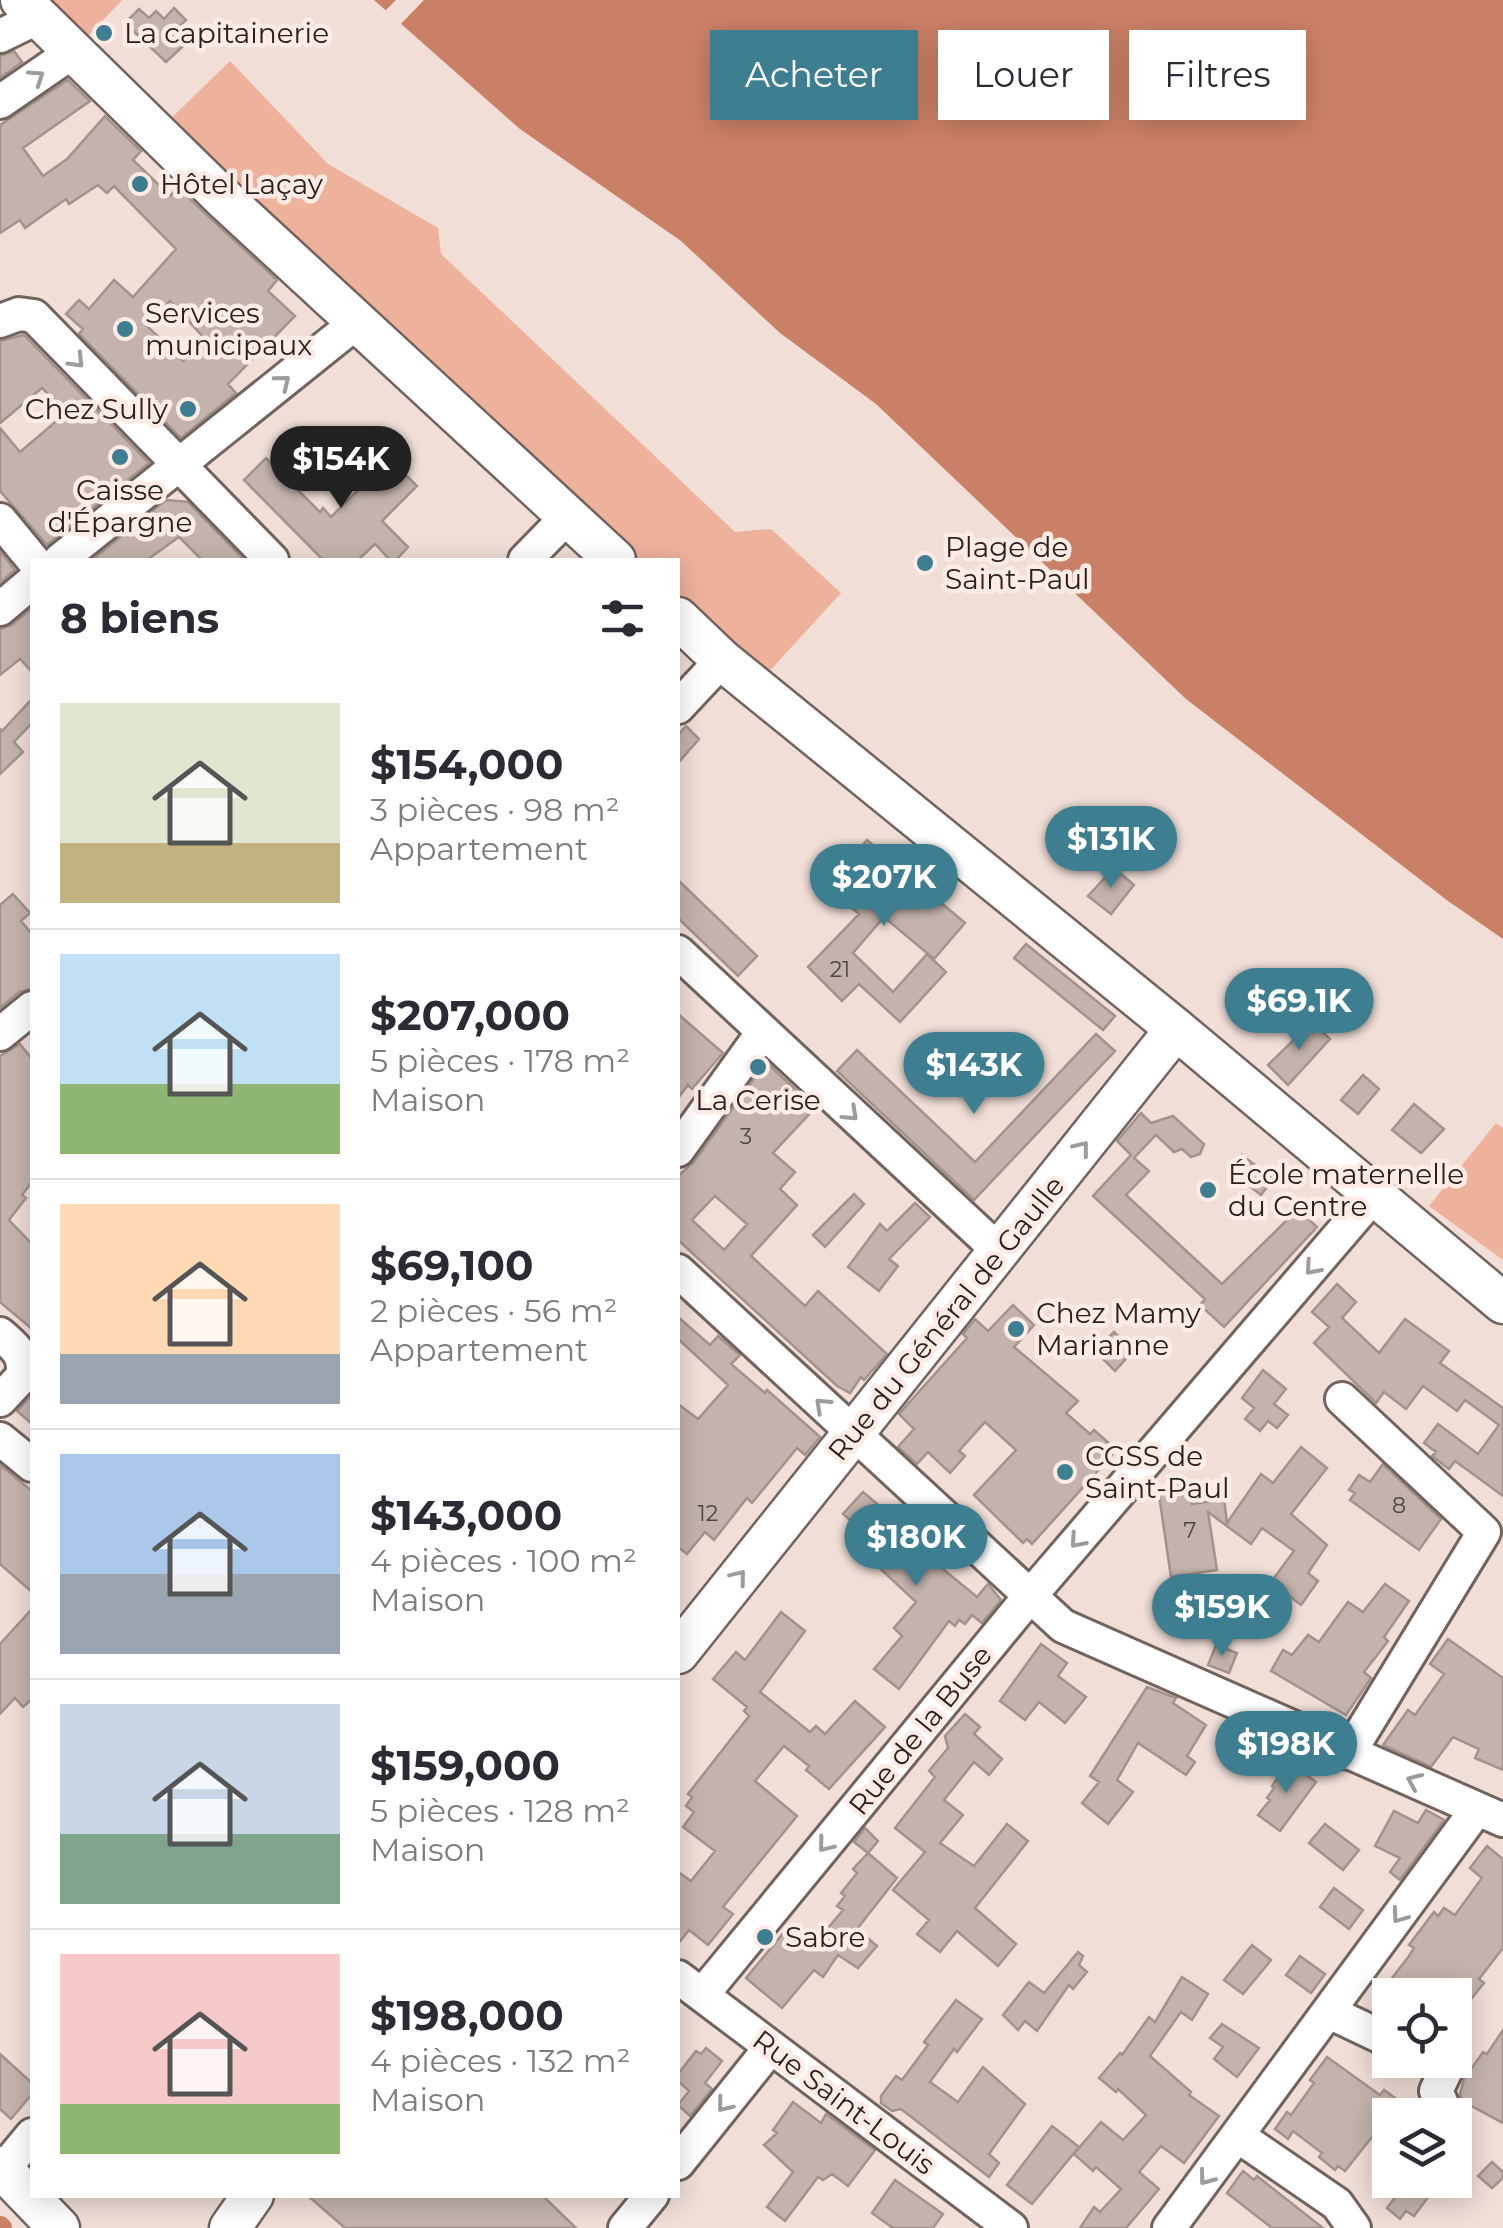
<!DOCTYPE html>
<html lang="fr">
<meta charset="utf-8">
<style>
:root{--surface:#fff;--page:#f2f2f3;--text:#2b2b33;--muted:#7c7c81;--line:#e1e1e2;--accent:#3e7e91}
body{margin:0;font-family:Montserrat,sans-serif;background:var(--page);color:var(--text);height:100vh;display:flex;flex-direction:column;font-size:38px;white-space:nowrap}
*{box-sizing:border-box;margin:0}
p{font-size:32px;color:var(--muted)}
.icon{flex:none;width:55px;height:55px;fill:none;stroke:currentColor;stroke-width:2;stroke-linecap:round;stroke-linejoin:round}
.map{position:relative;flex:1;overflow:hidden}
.side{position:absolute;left:30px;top:558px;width:650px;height:1640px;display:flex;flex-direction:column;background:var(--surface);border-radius:0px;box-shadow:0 5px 25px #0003}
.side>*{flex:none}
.banner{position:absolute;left:710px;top:30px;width:642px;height:90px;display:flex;gap:20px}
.controls{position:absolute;left:1372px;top:1978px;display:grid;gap:20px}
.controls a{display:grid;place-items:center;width:100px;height:100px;border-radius:0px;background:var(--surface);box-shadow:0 5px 25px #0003;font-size:50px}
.price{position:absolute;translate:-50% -85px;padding:0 22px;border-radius:35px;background:var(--accent);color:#fff;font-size:32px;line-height:65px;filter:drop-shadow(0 2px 5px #0008)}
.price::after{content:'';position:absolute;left:50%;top:60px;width:30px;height:22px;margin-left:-15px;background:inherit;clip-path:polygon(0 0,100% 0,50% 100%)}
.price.current{background:#222;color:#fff}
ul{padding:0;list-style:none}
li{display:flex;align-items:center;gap:30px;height:250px;padding:0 30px}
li+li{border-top:2px solid var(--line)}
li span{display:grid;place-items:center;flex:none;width:280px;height:200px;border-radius:0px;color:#555}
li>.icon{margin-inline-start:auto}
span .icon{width:120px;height:120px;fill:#fffc;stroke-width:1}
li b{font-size:42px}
h2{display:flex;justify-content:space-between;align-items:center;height:120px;padding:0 30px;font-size:42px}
.tag{padding:0 35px;border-radius:0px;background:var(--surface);box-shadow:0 5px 25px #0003;font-size:35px;line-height:90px}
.tag.current{background:var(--accent);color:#fff}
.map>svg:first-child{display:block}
.green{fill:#eeb19c}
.water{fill:#ca8066}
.pier{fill:#f0ded7}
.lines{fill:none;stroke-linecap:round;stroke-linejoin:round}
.canal{stroke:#ca8066;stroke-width:22}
.building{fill:#c4b3ad;stroke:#a3928c;stroke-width:2.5;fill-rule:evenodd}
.minor-casing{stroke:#73635e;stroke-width:38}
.major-casing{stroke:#73635e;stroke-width:45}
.minor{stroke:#fff;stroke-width:32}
.major{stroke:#fff;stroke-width:40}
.oneway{stroke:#9e9c9a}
.poi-dot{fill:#3e7e91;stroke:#feebe5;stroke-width:4}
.labels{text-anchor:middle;stroke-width:9;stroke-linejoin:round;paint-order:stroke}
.number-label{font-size:22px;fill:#4f4642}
.poi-label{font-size:28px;fill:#28221f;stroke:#feebe5;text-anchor:start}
.street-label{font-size:28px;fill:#28221f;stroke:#feebe5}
</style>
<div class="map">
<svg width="1503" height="2228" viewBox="0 0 1503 2228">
<rect width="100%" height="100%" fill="#f0ded7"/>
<path class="green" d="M21,0H122L74,51Z
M230,61L328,164L438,228L441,254L735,532L771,529L841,593L755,687L678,618V560H615L157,132Z
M1496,1123L1503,1128V1260L1429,1206Z"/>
<path class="water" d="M374,0H1503V939L1448,901L1186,699L876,404L780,333L681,241L520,129Z"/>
<path class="pier" d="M396,0H424L398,27L382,14Z"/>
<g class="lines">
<path class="canal" d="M0,2227L1,2228"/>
</g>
<path class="building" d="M174,8L186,20L180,26L193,37L166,62L125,23L139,9L149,18L156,11L164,19Z
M14,51L22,62L0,78V56Z
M68,80L90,101L23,148L43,176L67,159L105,116L141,151L133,160L170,196L178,188L277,280L268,291L295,316L228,384L236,393L181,438L79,334L83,329L66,314L79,300L89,309L114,280L133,297L176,249L114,186L107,193L98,185L69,204L66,199L25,228L20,220L0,233V125ZM170,301L205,339L183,361L148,327Z
M24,335L149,463L47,545L0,491V428L20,452L66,413L42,388L0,423V341Z
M380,449L417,486L382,521L408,547L396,560H390L375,544L358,560H323L244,480L266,458L320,512L323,508L331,517L368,480L359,471Z
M166,500L188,502L244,560H202L179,537L147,560H92Z
M0,551L15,570L0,583Z
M32,608V672L20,659L0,675V629L12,625Z
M32,699V723L14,742L23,752L0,774V729L2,731Z
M686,726L699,739L678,763V735Z
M867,840L965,923L934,959L884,917L853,953L893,992L927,954L946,972L900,1022L859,984L842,1001L808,967L859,914L827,887L830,883L823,876L839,858L846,864Z
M1114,868L1134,885L1111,914L1088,896Z
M678,880L757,956L738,976L678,918Z
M13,894L30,913L21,921L32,934V988L19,992L0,1008V905Z
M1026,944L1115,1016L1103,1030L1014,958Z
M678,1014L723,1053L692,1089L688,1085L678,1098Z
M1312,1022L1330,1039L1288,1085L1268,1065Z
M1096,1034L1115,1051L974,1200L837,1071L857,1050L975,1162Z
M20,1044L32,1059V1182L22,1195L26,1198L9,1220L32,1244V1329L0,1302V1056Z
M766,1062L815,1108L773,1153L795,1172L780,1189L797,1205L751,1256L805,1306L818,1291L887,1354L864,1380L861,1377L850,1393L837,1386L678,1240V1176L694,1162ZM715,1196L747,1224L724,1250L692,1220Z
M1363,1075L1379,1089L1358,1114L1341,1100Z
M1414,1104L1444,1129L1421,1153L1392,1130Z
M1141,1113L1151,1123L1173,1116L1204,1144L1200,1154L1191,1157L1182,1149L1174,1152L1156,1135L1134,1158L1149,1171L1126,1195L1222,1284L1298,1209L1317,1227L1224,1327L1200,1305L1205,1299L1093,1196L1131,1155L1117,1141Z
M1242,1155L1273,1179L1261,1195L1230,1171Z
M854,1194L864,1204L825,1247L813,1235Z
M915,1203L930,1217L889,1259L898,1266L879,1291L848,1267L880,1224L887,1231Z
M1337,1284L1356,1302L1342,1318L1379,1353L1405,1319L1449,1351L1440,1363L1503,1408V1496L1455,1461L1449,1469L1432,1456L1436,1452L1424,1443L1438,1424L1478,1454L1499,1425L1465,1400L1457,1411L1423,1386L1406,1409L1384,1392L1376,1403L1314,1343L1329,1327L1312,1312Z
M1013,1305L1034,1325L1014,1347L1078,1401L1066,1413L1090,1434L1094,1430L1112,1446L1108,1451L1112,1455L1032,1544L1027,1539L1023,1543L974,1495L1016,1450L985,1422L959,1451L965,1456L950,1473L928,1452L917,1464L898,1447L914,1429L899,1414L967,1338L963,1334L975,1319L988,1331Z
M678,1317L710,1345L718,1336L740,1355L731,1364L765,1393L767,1390L820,1437L805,1455L797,1448L752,1503L747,1498L714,1540L705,1532L687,1554L678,1547V1404L698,1419L728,1385L678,1339Z
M1114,1332L1133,1351L1115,1371L1095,1351Z
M1263,1370L1286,1389L1274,1404L1288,1415L1277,1428L1268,1421L1260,1431L1245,1419L1254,1408L1242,1398Z
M32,1395V1424L17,1411Z
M1301,1447L1327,1468L1291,1514L1327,1545L1308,1573L1318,1581L1301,1605L1271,1582L1294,1551L1262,1528L1251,1544L1208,1512L1217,1570L1171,1577L1158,1488L1189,1484L1192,1504L1224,1499L1227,1523L1261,1474L1273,1483Z
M1383,1464L1441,1519L1419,1550L1350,1500L1355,1493L1349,1490L1359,1475L1370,1482Z
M0,1465L32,1491V1592L0,1564Z
M863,1492L937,1554L932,1560L977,1597L988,1584L1001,1600L982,1623L972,1615L965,1624L959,1620L955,1626L949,1621L899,1689L874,1669L902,1636L894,1628L916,1602L873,1562L884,1550L843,1514Z
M1233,1575L1260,1595L1239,1623L1213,1604Z
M1385,1584L1409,1601L1384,1637L1388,1641L1364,1672L1371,1678L1346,1715L1271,1671L1283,1650L1292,1655L1308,1635L1319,1642L1348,1602L1363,1612Z
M32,1609V1699L23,1707L15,1698L0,1714V1644Z
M781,1612L805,1631L760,1692L810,1732L816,1726L825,1734L855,1701L885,1727L829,1789L806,1770L809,1766L784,1746L755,1781L797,1816L723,1907L733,1914L708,1945L689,1930L678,1944V1872L691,1881L715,1851L683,1827L694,1812L686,1806L692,1797L688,1794L749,1716L744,1711L747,1707L713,1679L736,1652L745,1660Z
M1448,1639L1503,1678V1770L1475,1758L1479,1749L1453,1737L1431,1767L1383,1745L1408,1710L1415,1715L1444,1674L1430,1664Z
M1041,1644L1067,1663L1058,1676L1086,1697L1065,1723L1039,1702L1025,1720L1000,1701Z
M1216,1645L1237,1653L1229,1673L1208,1665Z
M1147,1687L1176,1698L1173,1703L1206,1725L1187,1756L1195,1762L1186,1775L1138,1743L1117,1780L1133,1792L1108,1824L1082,1803L1099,1782L1090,1776Z
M965,1714L980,1727L974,1734L1002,1759L989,1775L974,1762L944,1800L963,1815L940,1843L974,1866L1007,1824L1028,1841L975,1908L1016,1944L998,1966L957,1931L940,1952L917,1934L929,1920L893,1890L925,1852L895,1828L935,1777L929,1771L948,1748L945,1736Z
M1289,1762L1316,1782L1280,1831L1258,1815L1270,1800L1267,1798L1274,1788L1272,1786Z
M1426,1810L1444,1820L1400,1880L1390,1872L1400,1858L1375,1846L1394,1811L1418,1823Z
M1325,1824L1359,1850L1343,1870L1309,1843Z
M865,1828L878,1841L868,1853L897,1878L857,1929L877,1946L858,1968L838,1955L823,1977L814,1970L782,2008L746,1978L786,1930L794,1936L801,1926L818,1940L843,1910L837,1906L845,1896L841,1893L857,1873L853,1869L868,1853L854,1842Z
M1487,1846L1503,1859V1948L1479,1979L1484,1983L1455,2019V1995H1379L1409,1956L1414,1948L1409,1945L1434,1912L1438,1916L1444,1908L1455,1915L1482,1878L1470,1868Z
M1334,1888L1363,1910L1349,1929L1320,1907Z
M1252,1945L1271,1960L1243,1994L1224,1980Z
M1078,1952L1083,1956L1079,1965L1087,1972L1073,1989L1069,1985L1037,2031L1025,2021L1018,2030L1003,2015L1029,1982L1044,1993Z
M1300,1956L1325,1974L1311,1993L1286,1975Z
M1182,1977L1208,1994L1192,2020L1181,2012L1150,2056L1191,2092L1189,2095L1219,2116L1184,2163L1161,2146L1139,2172L1159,2189L1126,2228H1080L1094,2207L1100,2212L1121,2189L1096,2167L1093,2171L1074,2154L1101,2122L1123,2140L1146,2115L1118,2089L1116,2092L1099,2078L1120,2053L1122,2055L1149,2017L1155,2022Z
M956,2000L982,2019L957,2052L954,2049L930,2082L958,2102L983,2067L1025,2104L989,2154L999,2163L989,2177L901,2109L892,2111L881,2103V2096L896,2076L902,2080L928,2045L924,2042Z
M1222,2024L1259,2048L1237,2077L1214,2059L1223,2047L1210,2038Z
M1503,2030V2123L1462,2101L1460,2094L1464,2079L1483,2052L1487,2054Z
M706,2048L722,2061L705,2083L712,2089L690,2116L678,2105L689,2091L678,2081V2074L696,2051L701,2054Z
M0,2054L32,2083V2094L11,2119L0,2109Z
M1327,2057L1380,2095L1384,2090L1418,2115H1390V2150L1372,2137L1345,2171L1338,2166L1335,2170L1319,2157L1322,2153L1293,2131L1288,2139L1275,2129L1287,2112L1291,2115L1314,2083L1310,2080Z
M793,2102L821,2123L826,2114L875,2150L848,2186L832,2174L823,2180L818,2177L785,2221L767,2207L793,2172L764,2145L777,2133L773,2130Z
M1052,2126L1079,2147L1032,2204L1007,2185Z
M1492,2162L1503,2172V2178L1492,2188L1478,2176Z
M1243,2171L1254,2180L1257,2176L1323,2228H1272L1227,2193Z
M895,2180L943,2214L933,2228H893L872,2213Z
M1408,2180H1441L1414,2216L1406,2211L1400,2219L1387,2208Z
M307,2195H542L576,2228H345Z"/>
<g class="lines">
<g class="minor-casing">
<path id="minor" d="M0,36L39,17
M0,102L74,51
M0,321L19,314L34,316L272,560
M0,520L33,560
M60,560L357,322
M525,560L568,516
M0,609L32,582
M678,707L722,660
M678,952L999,1251
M0,1034L32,1008
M678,1150L763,1032
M678,1271L1063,1626L1503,1820
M0,1334C16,1348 25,1354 23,1376
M1342,1399L1484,1532L1349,1753
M0,1400L32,1366
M0,1439L32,1465
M678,1977L1011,2228
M702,1995L1030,1596L1375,1194
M1329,2012L1390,2041
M1430,2060L1447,2068L1436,2091L1447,2115
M1238,2136L1337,2204L1354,2228
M678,2163L771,2047
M3,2170L32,2135
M625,2228L652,2195
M1169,2228L1477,1809"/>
</g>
<g class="major-casing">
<path id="major" d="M21,0L223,198L615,560
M678,618L722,660L1176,1029L1503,1303
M678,1653L1176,1029
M0,2167L59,2228
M230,2228L253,2195"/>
</g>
<use href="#minor" class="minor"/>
<use href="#major" class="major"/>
</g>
<defs><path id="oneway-chevron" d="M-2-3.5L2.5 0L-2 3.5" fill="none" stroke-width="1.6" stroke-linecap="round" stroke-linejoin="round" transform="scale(2.5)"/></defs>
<g class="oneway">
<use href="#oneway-chevron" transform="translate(37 77) rotate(-34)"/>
<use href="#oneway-chevron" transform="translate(77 361) rotate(46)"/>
<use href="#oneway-chevron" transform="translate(283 382) rotate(-39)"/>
<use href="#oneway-chevron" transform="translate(851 1114) rotate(43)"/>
<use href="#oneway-chevron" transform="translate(1082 1148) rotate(-52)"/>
<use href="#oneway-chevron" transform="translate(1312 1268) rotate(131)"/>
<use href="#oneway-chevron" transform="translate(822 1405) rotate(-137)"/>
<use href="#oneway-chevron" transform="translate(1077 1541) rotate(131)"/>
<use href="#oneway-chevron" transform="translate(739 1577) rotate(-51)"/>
<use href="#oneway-chevron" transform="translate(1414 1781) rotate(-156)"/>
<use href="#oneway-chevron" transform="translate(825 1845) rotate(129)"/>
<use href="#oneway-chevron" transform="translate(1399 1916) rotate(126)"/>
<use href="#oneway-chevron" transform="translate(724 2105) rotate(129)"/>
<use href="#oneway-chevron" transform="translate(1206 2178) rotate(127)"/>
</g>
<g class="poi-dot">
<circle cx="104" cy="33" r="10"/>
<circle cx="140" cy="184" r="10"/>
<circle cx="125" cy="329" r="10"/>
<circle cx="188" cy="409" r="10"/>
<circle cx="120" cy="457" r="10"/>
<circle cx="925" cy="563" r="10"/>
<circle cx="758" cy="1067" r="10"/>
<circle cx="1208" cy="1190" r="10"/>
<circle cx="1016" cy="1329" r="10"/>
<circle cx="1065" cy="1472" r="10"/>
<circle cx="765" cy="1937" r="10"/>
</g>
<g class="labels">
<g class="number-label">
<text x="840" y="977">21</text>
<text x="746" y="1144">3</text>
<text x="1399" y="1513">8</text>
<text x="708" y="1521">12</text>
<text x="1190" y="1538">7</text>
</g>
<g class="poi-label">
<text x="124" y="43">La capitainerie</text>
<text x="160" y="194">Hôtel Laçay</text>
<text x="145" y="323">Services<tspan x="145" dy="32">municipaux</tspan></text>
<text x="168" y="419" text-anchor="end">Chez Sully</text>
<text x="120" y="500" text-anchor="middle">Caisse<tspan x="120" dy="32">d'Épargne</tspan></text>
<text x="945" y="557">Plage de<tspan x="945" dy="32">Saint-Paul</tspan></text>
<text x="758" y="1110" text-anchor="middle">La Cerise</text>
<text x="1228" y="1184">École maternelle<tspan x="1228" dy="32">du Centre</tspan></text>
<text x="1036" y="1323">Chez Mamy<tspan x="1036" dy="32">Marianne</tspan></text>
<text x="1085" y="1466">CGSS de<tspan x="1085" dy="32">Saint-Paul</tspan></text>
<text x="785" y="1947">Sabre</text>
</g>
<g class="street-label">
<text transform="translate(946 1318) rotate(-51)" y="10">Rue du Général de Gaulle</text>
<text transform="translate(920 1730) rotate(-51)" y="10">Rue de la Buse</text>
<text transform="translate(844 2102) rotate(37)" y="10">Rue Saint-Louis</text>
</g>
</g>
</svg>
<div class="controls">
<a><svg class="icon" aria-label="locate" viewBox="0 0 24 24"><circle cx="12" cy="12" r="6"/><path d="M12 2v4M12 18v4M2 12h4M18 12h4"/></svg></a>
<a><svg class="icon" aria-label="layers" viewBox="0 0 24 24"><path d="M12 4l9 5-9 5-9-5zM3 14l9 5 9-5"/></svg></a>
</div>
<b class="price current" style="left:341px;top:511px">$154K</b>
<b class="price" style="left:1111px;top:891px">$131K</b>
<b class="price" style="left:884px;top:929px">$207K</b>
<b class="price" style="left:1299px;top:1053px">$69.1K</b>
<b class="price" style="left:974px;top:1117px">$143K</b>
<b class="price" style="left:916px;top:1589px">$180K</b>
<b class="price" style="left:1222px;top:1659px">$159K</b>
<b class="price" style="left:1286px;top:1796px">$198K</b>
<div class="banner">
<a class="tag current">Acheter</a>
<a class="tag">Louer</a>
<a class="tag">Filtres</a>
</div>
<section class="side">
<h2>8 biens<svg class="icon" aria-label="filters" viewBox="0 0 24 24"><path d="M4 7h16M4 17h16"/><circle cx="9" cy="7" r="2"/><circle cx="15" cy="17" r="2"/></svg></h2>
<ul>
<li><span style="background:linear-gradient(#dfe7d0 70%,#c2b280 0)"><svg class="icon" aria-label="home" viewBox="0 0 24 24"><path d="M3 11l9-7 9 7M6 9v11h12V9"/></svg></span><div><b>$154,000</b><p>3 pièces · 98 m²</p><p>Appartement</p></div></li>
<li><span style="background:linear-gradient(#bfe0f5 65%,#8fb573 0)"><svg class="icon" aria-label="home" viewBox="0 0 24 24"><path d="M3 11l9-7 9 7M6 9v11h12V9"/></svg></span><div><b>$207,000</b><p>5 pièces · 178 m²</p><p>Maison</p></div></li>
<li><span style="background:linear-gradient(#ffd9b3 75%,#9aa5b1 0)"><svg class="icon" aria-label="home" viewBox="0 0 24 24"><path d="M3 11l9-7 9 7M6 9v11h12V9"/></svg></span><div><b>$69,100</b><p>2 pièces · 56 m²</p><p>Appartement</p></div></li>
<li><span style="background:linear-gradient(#a9c7e8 60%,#9aa5b1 0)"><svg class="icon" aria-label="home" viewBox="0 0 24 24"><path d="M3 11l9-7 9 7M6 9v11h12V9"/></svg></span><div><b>$143,000</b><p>4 pièces · 100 m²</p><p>Maison</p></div></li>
<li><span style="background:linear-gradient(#c9d6e8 65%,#7fa58c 0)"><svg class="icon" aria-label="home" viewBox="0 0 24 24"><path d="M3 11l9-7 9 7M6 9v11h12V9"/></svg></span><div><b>$159,000</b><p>5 pièces · 128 m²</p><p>Maison</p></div></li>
<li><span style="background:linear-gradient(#f6c9c9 75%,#8fb573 0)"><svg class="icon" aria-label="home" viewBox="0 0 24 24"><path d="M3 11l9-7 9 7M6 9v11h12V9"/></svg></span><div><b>$198,000</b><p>4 pièces · 132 m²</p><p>Maison</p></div></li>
</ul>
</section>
</div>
